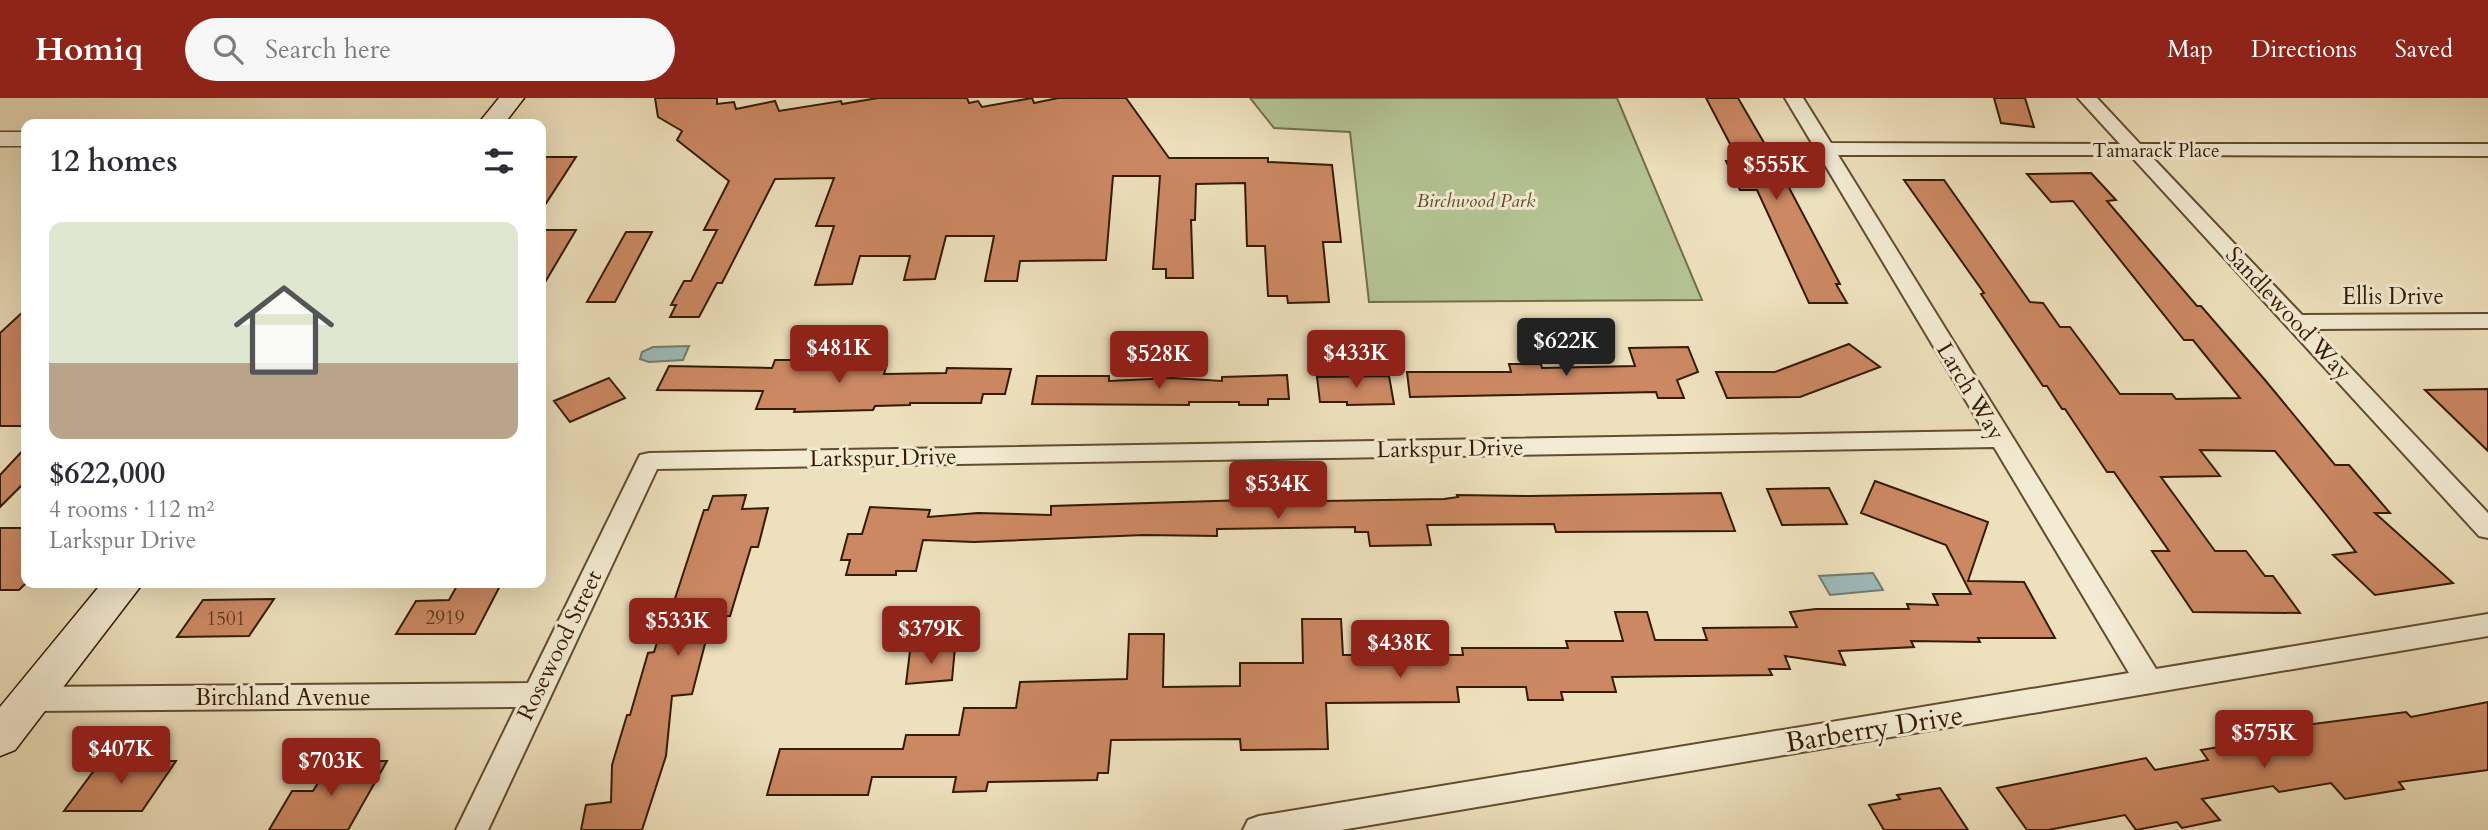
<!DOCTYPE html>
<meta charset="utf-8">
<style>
:root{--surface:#fff;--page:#f7f7f7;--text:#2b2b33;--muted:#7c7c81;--line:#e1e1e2;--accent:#8f2418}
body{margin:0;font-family:Cardo,serif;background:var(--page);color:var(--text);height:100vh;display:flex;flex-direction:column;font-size:26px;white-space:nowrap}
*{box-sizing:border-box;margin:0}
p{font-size:23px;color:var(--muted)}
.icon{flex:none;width:38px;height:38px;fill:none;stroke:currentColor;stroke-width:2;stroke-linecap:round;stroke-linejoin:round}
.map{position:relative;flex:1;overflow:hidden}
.drawer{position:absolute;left:21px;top:21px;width:525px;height:469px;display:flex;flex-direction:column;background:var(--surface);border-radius:14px;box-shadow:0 7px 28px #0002}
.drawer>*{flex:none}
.price{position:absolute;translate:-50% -60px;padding:0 16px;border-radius:7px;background:var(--accent);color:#fff;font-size:23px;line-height:46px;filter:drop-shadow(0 2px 4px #0008)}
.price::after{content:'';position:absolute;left:50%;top:42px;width:21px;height:16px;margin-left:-10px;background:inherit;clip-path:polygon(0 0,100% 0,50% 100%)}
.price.on{background:#222;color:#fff}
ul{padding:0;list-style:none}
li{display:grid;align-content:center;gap:14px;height:371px;padding:0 28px}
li+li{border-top:2px solid var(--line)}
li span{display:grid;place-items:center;height:217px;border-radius:14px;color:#555}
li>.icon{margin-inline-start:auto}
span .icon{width:126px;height:126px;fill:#fffc;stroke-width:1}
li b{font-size:30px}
h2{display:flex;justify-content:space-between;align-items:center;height:84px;padding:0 28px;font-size:30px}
header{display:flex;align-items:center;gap:42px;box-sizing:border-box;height:98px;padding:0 35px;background:var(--accent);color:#fff}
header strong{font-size:33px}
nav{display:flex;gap:38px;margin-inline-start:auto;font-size:24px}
.search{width:490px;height:63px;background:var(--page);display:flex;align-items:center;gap:18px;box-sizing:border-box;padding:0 24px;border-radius:38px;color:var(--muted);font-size:26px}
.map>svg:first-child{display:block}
.green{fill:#b4c393;stroke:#746f4a;stroke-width:2}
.water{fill:#9cbbb9;stroke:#737b6f;stroke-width:2}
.building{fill:#cb8863;stroke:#351b00;stroke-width:2}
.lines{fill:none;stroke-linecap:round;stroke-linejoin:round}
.minor-casing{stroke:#634c2f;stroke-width:4}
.tertiary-casing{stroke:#634c2f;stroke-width:3}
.secondary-casing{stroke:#351b00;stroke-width:3}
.minor{fill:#f3ebd3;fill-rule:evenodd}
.tertiary{fill:#f3ebd3;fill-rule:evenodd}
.secondary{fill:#f3ebd3;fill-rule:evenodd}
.labels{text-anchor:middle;stroke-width:6;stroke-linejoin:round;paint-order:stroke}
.far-street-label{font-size:19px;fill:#351b00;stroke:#f3ebd3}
.far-park-label{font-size:19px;font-style:italic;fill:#5b4d2c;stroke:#f3ebd3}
.number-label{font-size:19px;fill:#5a3619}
.street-label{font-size:23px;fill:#351b00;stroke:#f3ebd3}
.near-street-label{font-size:28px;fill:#351b00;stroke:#f3ebd3}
</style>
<header>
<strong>Homiq</strong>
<div class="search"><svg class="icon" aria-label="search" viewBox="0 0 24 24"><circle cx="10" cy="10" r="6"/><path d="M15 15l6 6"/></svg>Search here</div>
<nav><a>Map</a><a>Directions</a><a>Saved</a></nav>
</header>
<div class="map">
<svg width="2488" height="732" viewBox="0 0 2488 732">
<rect width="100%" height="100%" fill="#ede0bc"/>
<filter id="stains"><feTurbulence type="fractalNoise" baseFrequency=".00286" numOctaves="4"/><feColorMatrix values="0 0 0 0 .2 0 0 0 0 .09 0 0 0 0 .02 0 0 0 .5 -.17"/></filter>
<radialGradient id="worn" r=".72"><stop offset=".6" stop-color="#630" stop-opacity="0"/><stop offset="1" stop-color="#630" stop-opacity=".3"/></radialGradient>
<path class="green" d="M1250,0H1617L1702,202L1369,204L1350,34L1274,30Z"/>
<path class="water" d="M689,248L683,262L649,264L640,261L642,254L653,249Z
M1873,475L1883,492L1830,497L1819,478Z"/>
<path class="building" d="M655,0H717V6L734,4L736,11L775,3L779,13L841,3L842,6L878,0H967L969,5L978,3L982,9L1032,0L1034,5L1058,0H1126L1169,60H1268V64L1332,67L1341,144H1323L1329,204L1288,205L1287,198H1268L1265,148H1247L1245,85L1196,86L1195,122H1191L1193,180H1166V171H1153L1160,78H1113L1106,162L1020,163L1017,183H985L994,138H946L935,181L904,182L910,158H860L852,186L815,187L834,128H816L834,80L775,81L722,185H717L699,219H670L676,207H671L684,183H691L717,132H704L729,83L677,42L682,33L658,19Z
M1706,0H1738L1777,67L1840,186H1836L1847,205H1809L1757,92H1740L1726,63H1739Z
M1994,0H2025L2034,29L2001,25Z
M541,59H576L541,113Z
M2091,75L2116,102L2107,103L2197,208H2201L2265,282L2335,367H2349L2390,415H2375L2453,485L2375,497L2333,457L2356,454L2275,353L2200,352L2220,378L2161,379L2215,453H2246L2265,478H2273L2300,515L2193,514L2152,453H2169L2114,374H2107L2065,311H2062L2047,288H2043L1981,196L1984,195L1904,82H1944L2030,204L2043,205L2060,229H2070L2120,296H2172L2176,301L2240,300L2193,242H2184L2073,103L2051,104L2027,76Z
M541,132H576L541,191Z
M626,134H652L615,204H587Z
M26,211V328H0V235Z
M1849,246L1880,269L1800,299L1727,300L1716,274H1775Z
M1688,249L1698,274L1677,282L1684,300H1658L1656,294L1410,299L1407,274H1511L1509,266H1541L1542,270L1635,268L1629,250Z
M775,262H825L824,265H839L838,269H886L884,276L946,275L947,270L1011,271L1005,296H983L981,305H910V307L875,308L873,312L794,314L795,311H756L763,293L657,292L669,268L772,270Z
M1287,277L1289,301H1268V307H1239V304H1189V307L1032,306L1037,278H1109V283L1172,280L1222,283V279Z
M1389,278L1394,306L1347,307V304H1320L1317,279Z
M609,280L625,300L570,324L554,303Z
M2488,291V353L2425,292Z
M26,349V383L0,409V377Z
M1875,383L1988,424L1968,483L2024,484L2055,540H1978L1980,544L1911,543L1914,549L1839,553L1845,567L1785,558L1790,571H1769L1772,577L1612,579L1616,594H1561L1563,602H1528L1526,589H1457L1459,604L1326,605L1328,651L1241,652L1240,641L1111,642L1108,675H1098L1097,682L988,684L986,693L953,694L956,679H872L868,697H767L780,651H903L906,637H959L964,610H1016L1020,584L1127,581L1129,536H1164L1163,589L1240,588V565H1303L1302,521H1341L1343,557H1463L1462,550H1568L1566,543H1623L1615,514H1647L1655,542H1707L1703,530L1797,529L1790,514L1816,511H1909L1907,506L1938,507L1933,496H1971L1946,447L1861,415Z
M1829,390L1847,426L1782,427L1767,391Z
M1721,395L1735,433L1556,434L1554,426L1427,427L1431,447L1370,448L1368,434H1355V429L1217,431V438L1144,437L974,444L923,442L916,473H896V477H846L850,462H841L848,436H862L870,409L930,412L928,419L978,415L1051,417V408L1247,402V399L1322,398L1323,403L1444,401L1458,399L1457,397L1529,398Z
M746,397L742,411L768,410L758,449H751L730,518L712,519L692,596L672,598L666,658L642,732H581L586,707L611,704L612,667L627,617H630L648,555L654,554L661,532L665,531L704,412H708L713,398Z
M0,430H26V485L19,492H0Z
M458,486H501L475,536H396L416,503L449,502Z
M274,501L249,538L177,539L203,502Z
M955,549L952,582L906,586L910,553Z
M2488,604V672L2399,684L2404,691L2345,701L2331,685L2279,694L2273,688L2202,701L2220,722L2182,730L2177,724L2136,732L2125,717L2048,732H2027L1997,690L2146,660L2155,672L2208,662L2201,652L2231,647L2228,644L2285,634L2282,630L2406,614L2411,619Z
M101,663H176L142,713H64Z
M331,663H387L348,732H269L292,693H313Z
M1940,690L1968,732H1884L1869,707L1900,701L1897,697Z"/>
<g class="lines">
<g class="minor-casing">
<path id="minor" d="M1785,0H1803L1831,45L2120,46L2078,0H2097L2140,46H2488V58L2150,57L2302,217L2488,216V230L2314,231L2488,415V440L2479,438L2130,57H1838L2156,571L2488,516V538L1341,732H1243L1248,722L1259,718L2129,575L1994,349L657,371L488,732H456L516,609L31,613L21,609L16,601L21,593L31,589L528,585L637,363L640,357L649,355L1984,333Z"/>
</g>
<g class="tertiary-casing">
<path id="tertiary" d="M0,34H26V48H0Z"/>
</g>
<g class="secondary-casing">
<path id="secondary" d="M499,0H524L504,26H478Z
M102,485H143L15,652L0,658V609Z"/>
</g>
<use href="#minor" class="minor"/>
<use href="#tertiary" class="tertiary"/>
<use href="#secondary" class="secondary"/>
</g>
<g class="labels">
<g class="far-street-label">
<text x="2156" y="59">Tamarack Place</text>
</g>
<g class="far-park-label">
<text x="1476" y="109">Birchwood Park</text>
</g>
<g class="number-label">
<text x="445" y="526">2919</text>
<text x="226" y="527">1501</text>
</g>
<g class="street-label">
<text x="2393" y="206">Ellis Drive</text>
<text transform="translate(2289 215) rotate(47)" y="8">Sandlewood Way</text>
<text transform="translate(1971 293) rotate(59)" y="8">Larch Way</text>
<text transform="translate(1450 350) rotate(-1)" y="8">Larkspur Drive</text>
<text transform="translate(883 359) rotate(-1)" y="8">Larkspur Drive</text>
<text transform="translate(559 547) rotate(-64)" y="8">Rosewood Street</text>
<text x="283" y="607">Birchland Avenue</text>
</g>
<g class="near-street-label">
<text transform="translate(1874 630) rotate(-9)" y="10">Barberry Drive</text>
</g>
</g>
<rect width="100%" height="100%" filter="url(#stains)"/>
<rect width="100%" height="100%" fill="url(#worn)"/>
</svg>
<b class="price" style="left:1776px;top:104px">$555K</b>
<b class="price on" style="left:1566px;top:280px">$622K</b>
<b class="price" style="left:839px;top:287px">$481K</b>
<b class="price" style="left:1356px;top:292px">$433K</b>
<b class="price" style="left:1159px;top:293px">$528K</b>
<b class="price" style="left:1278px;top:423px">$534K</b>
<b class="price" style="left:678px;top:560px">$533K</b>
<b class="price" style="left:931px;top:568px">$379K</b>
<b class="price" style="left:1400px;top:582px">$438K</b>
<b class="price" style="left:2264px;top:672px">$575K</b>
<b class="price" style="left:121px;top:688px">$407K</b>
<b class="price" style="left:331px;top:700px">$703K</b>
<section class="drawer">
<h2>12 homes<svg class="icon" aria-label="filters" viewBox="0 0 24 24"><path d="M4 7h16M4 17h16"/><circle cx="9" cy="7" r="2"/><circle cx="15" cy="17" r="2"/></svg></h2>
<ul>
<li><span style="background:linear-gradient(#dfe7d0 65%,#b9a48a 0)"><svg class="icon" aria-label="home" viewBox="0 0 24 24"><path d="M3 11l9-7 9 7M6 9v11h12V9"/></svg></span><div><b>$622,000</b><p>4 rooms · 112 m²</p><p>Larkspur Drive</p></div></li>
</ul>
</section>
</div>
